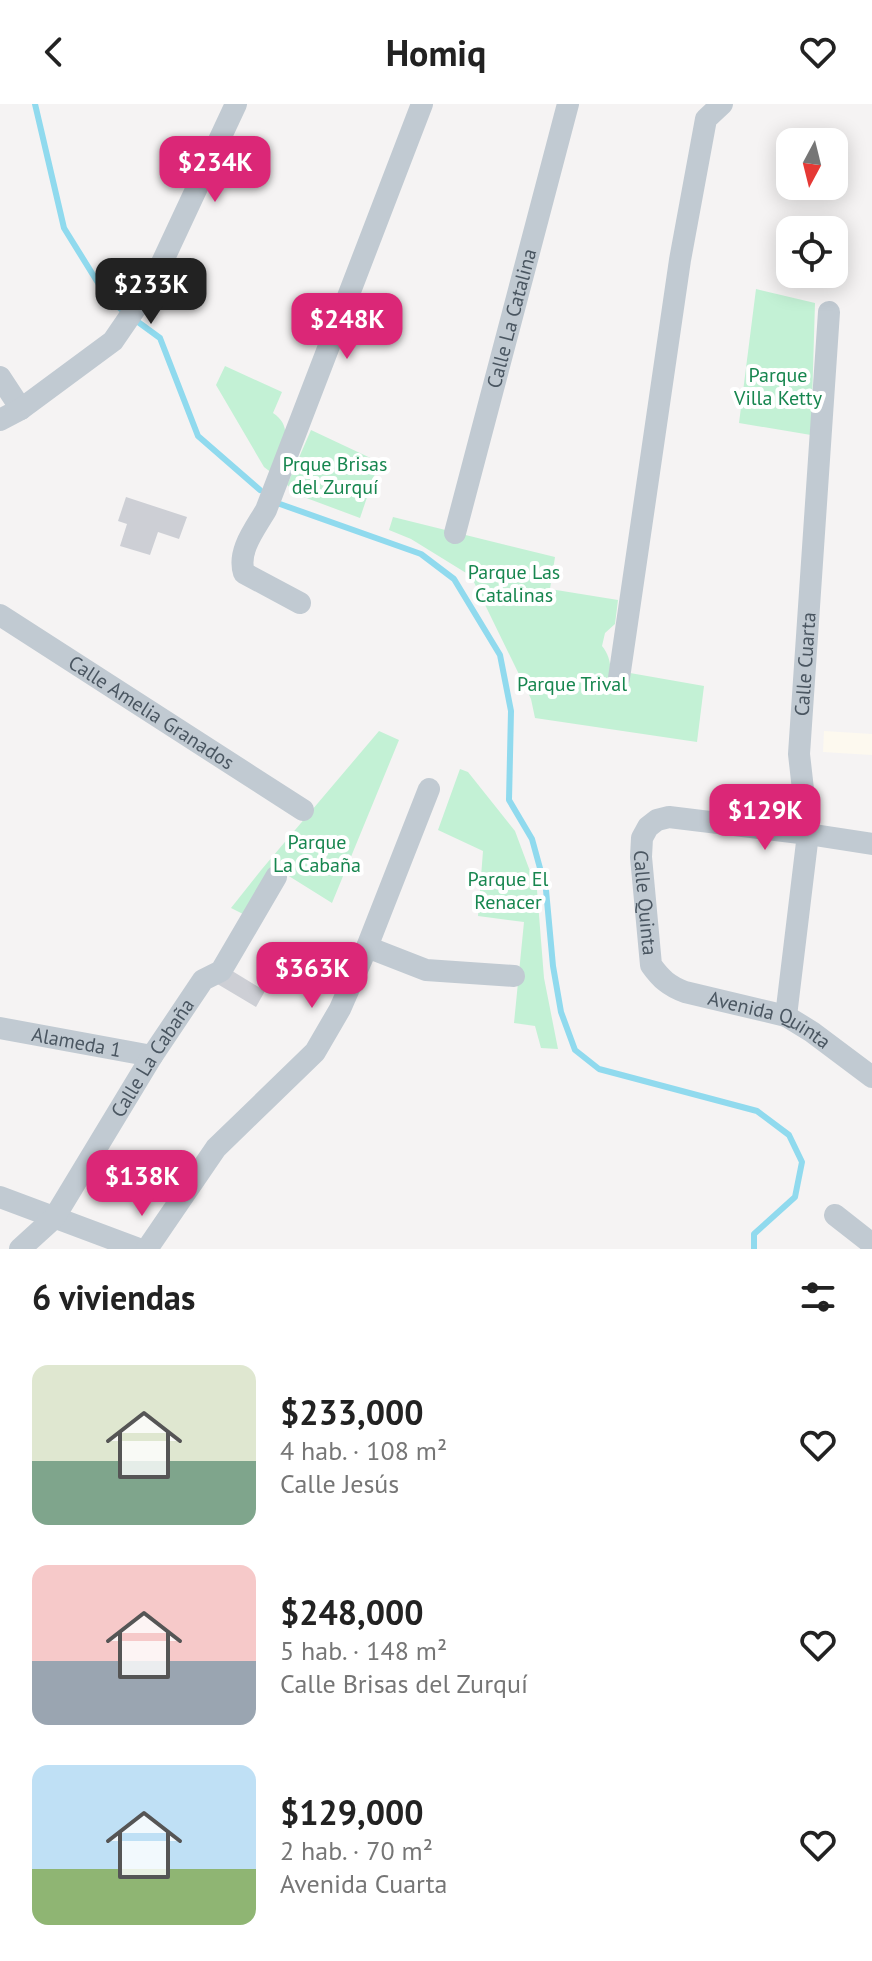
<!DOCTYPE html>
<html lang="es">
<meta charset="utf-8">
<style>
:root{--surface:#fff;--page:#f2f2f2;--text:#222;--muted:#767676;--accent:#db2777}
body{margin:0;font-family:"PT Sans",sans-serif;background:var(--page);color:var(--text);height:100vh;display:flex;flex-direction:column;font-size:30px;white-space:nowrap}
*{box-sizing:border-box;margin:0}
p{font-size:26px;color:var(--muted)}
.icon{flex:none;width:44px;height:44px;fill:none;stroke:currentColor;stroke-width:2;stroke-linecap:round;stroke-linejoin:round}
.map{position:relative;height:1145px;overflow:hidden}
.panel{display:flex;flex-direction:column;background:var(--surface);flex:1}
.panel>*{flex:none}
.needle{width:52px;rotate:187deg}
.buttons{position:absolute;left:776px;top:24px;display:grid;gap:16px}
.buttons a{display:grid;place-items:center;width:72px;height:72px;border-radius:16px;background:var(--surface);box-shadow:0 4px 20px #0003;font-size:40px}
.price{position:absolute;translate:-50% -68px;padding:0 18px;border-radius:16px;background:var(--accent);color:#fff;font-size:26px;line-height:52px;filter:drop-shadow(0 2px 4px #0008)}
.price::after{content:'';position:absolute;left:50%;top:48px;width:24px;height:18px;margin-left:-12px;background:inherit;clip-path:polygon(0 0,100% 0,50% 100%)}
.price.on{background:#222;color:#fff}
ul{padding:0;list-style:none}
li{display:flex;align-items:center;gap:24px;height:200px;padding:0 32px}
li span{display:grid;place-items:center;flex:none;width:224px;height:160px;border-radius:16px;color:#555}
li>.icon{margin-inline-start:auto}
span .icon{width:96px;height:96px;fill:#fffc;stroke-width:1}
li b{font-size:34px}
h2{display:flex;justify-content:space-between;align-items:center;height:96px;padding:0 32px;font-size:34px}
header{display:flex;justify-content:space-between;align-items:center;height:104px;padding:0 32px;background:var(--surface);font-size:36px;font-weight:800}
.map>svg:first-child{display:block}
.commercial{fill:#fdf9ef}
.green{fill:#c3f1d5}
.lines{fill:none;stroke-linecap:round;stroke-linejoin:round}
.stream{stroke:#90daee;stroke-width:6}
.building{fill:#cdcfd5}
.minor{stroke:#c1cad2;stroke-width:22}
.labels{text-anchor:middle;stroke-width:8;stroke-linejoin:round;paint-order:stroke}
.street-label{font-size:20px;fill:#4a5661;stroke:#fff}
.park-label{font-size:20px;fill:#17864f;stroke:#fff}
</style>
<header><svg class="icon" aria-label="back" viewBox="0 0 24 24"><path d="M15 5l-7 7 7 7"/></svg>Homiq<svg class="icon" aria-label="heart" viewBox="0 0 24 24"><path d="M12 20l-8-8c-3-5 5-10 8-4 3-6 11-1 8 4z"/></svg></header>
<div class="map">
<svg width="872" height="1145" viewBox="0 0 872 1145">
<rect width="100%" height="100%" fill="#f5f3f3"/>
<path class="commercial" d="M824,627L872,630V651L823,648Z"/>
<path class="green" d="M756,185L815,199L811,331L739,319Z
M225,262L282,288L273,309C297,325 280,348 272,369L264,363L216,281Z
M311,326L379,358L360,414L301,392L287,381Z
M393,413L555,453L550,485L618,496L615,520L605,529L602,542C611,553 612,566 609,580L628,583L630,569L704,582L697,638L535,614L531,595L471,472L411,435L389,426Z
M379,627L399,636L332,799L276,764L247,812L231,804L262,765Z
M460,665L468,668L515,727L537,786L544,874L558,945L541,944L535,922L514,919L524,818L478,812L483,747L438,726Z"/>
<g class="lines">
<path class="stream" d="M35,0L64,124L108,195L125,208
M134,215L160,234L198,332L260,386
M280,400L421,450L454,475L500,551L511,607L509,696L532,735L546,786L553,862L561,908L575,946L599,965L757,1007L789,1031L802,1058L795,1093L754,1130V1145"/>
</g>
<path class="building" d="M126,393L187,413L179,435L158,428L150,451L120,442L127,420L118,417Z
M224,862L265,887L256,903L214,878Z"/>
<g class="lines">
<g class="minor">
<path d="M0,273L21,305"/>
<path d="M0,316L21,305L113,237L152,180L236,0"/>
<path id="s1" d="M455,429L568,0"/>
<path d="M300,499L244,469C237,447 255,425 266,406L422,0"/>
<path id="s2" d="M0,511L303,706"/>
<path d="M619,574L680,156L706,15L722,0"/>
<path id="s3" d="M872,740L808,730L669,713L657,716L648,723L642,734L641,753L651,861C661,875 669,882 685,888L786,912L812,928L872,973"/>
<path d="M367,843L426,866L514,872"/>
<path id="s4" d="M786,912L808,730L799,650L829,208"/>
<path id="s5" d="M0,924L152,952"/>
<path d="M0,1093L139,1145"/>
<path d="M835,1111L872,1140"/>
<path id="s6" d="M20,1145L54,1114L152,952L203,876L221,867L276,773"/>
<path d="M147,1145L216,1044L315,948L340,905L367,843L429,685"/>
</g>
</g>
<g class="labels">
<g class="street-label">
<text dy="7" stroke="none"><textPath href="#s1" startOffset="222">Calle La Catalina</textPath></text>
<text dy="7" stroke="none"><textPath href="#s4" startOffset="354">Calle Cuarta</textPath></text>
<text dy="7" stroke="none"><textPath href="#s2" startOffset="180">Calle Amelia Granados</textPath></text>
<text dy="7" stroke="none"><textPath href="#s3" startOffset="306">Calle Quinta</textPath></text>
<text dy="7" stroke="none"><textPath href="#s3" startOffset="502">Avenida Quinta</textPath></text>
<text dy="7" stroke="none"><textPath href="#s5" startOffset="78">Alameda 1</textPath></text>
<text dy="7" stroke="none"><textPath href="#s6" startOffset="234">Calle La Cabaña</textPath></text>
</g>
<g class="park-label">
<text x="778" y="278">Parque<tspan x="778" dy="23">Villa Ketty</tspan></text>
<text x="335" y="367">Prque Brisas<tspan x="335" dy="23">del Zurquí</tspan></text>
<text x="514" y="475">Parque Las<tspan x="514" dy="23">Catalinas</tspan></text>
<text x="572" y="587">Parque Trival</text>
<text x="317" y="745">Parque<tspan x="317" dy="23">La Cabaña</tspan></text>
<text x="508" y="782">Parque El<tspan x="508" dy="23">Renacer</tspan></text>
</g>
</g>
</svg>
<div class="buttons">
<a><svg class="needle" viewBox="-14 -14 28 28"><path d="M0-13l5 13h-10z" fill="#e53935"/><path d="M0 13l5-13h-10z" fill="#767676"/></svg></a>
<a><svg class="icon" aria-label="locate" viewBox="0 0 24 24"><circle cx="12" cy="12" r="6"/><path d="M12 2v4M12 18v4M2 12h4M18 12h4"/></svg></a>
</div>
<b class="price" style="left:215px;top:100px">$234K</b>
<b class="price on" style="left:151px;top:222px">$233K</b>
<b class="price" style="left:347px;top:257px">$248K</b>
<b class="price" style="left:765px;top:748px">$129K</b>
<b class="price" style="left:312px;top:906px">$363K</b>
<b class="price" style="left:142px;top:1114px">$138K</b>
</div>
<section class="panel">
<h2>6 viviendas<svg class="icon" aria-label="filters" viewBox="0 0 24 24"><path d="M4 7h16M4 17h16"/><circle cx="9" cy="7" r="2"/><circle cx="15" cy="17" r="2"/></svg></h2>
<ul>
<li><span style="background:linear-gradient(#dfe7d0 60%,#7fa58c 0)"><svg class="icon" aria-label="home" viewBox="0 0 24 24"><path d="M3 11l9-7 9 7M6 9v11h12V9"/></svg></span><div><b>$233,000</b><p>4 hab. · 108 m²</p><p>Calle Jesús</p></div><svg class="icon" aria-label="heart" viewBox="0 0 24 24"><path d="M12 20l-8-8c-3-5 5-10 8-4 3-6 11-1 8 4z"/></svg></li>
<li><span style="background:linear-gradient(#f6c9c9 60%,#9aa5b1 0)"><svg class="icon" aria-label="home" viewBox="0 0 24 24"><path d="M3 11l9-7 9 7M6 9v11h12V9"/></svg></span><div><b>$248,000</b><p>5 hab. · 148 m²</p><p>Calle Brisas del Zurquí</p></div><svg class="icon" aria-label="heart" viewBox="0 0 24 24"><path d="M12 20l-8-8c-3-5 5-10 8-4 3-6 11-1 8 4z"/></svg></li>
<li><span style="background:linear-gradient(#bfe0f5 65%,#8fb573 0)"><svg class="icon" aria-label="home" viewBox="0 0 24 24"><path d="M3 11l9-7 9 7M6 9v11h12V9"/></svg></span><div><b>$129,000</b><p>2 hab. · 70 m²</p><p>Avenida Cuarta</p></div><svg class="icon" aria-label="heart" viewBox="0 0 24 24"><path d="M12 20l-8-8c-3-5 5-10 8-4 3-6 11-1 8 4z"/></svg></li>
</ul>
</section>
